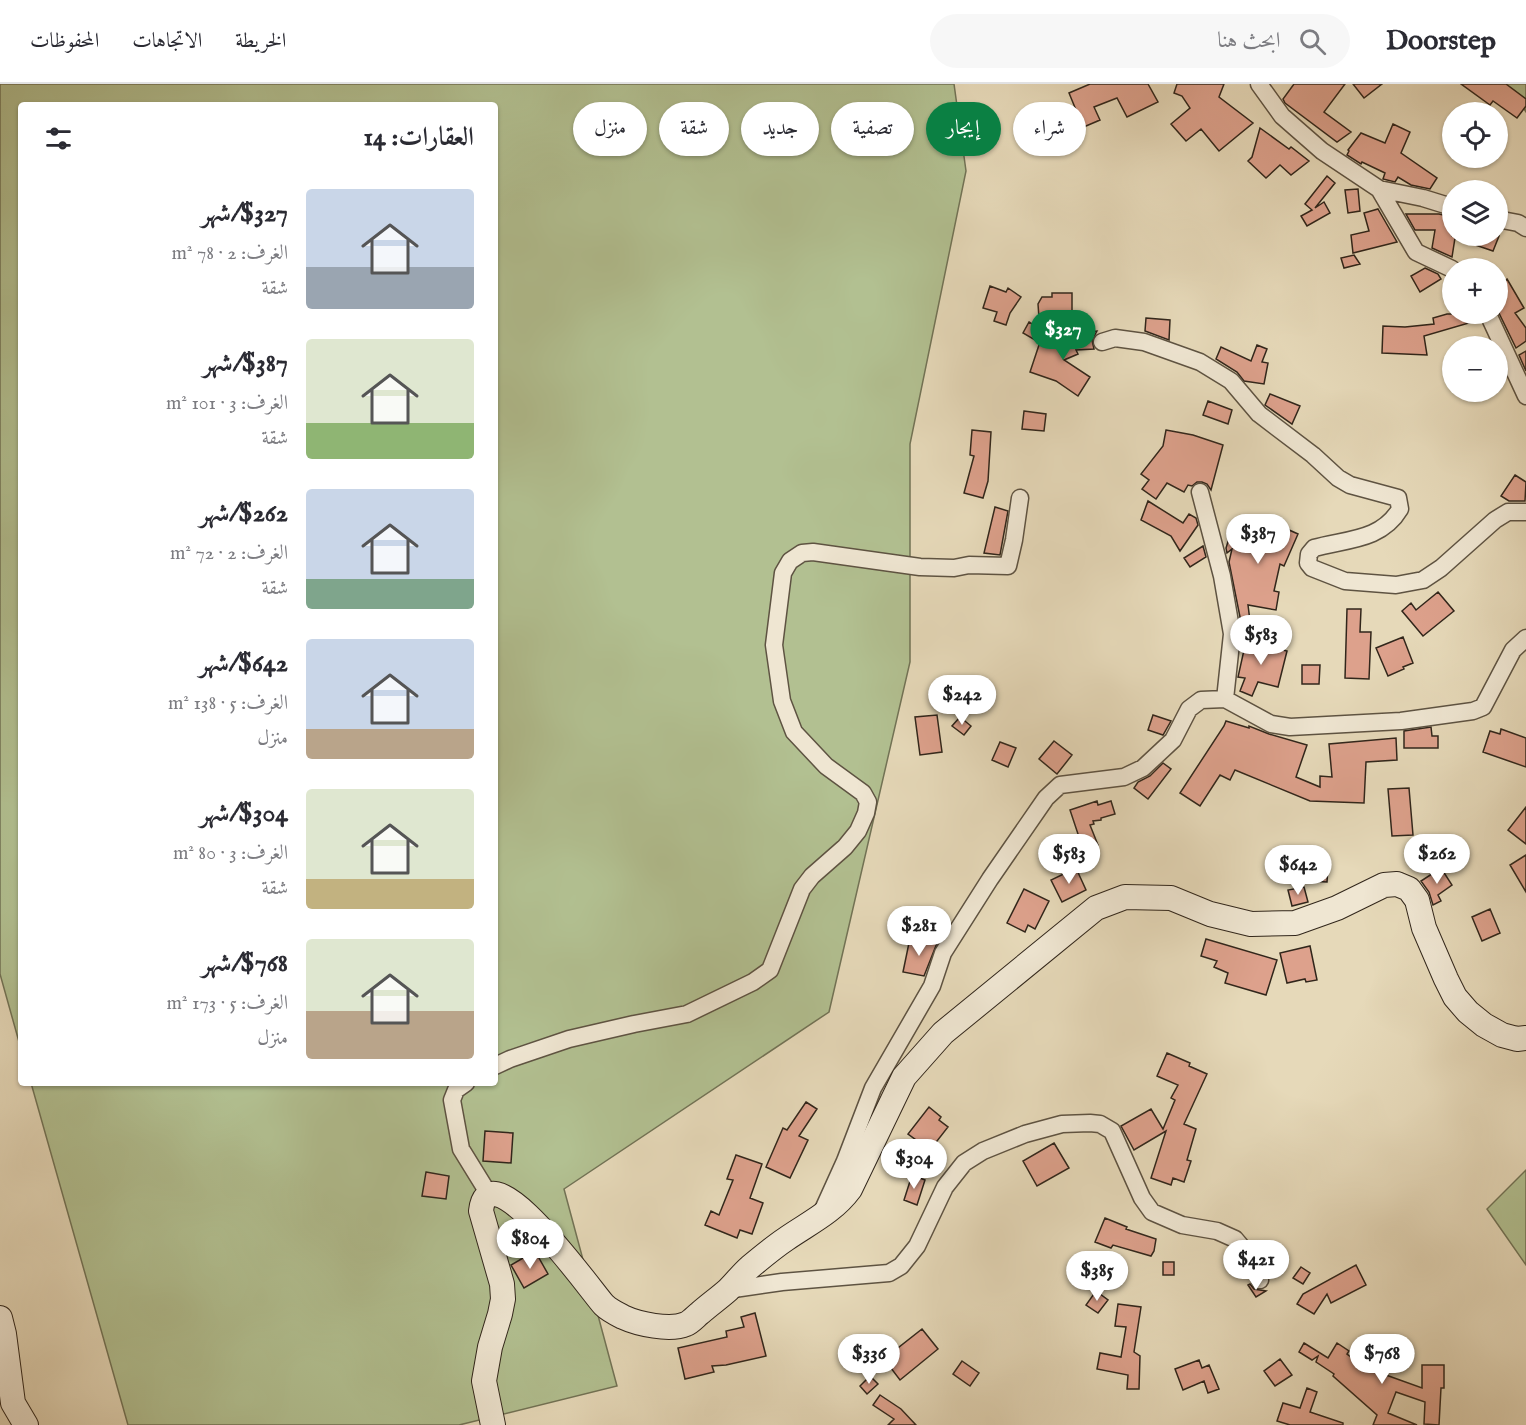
<!DOCTYPE html>
<html lang="ar">
<meta charset="utf-8">
<style>
:root{--surface:#fff;--page:#f7f7f7;--text:#2b2b33;--muted:#7c7c81;--line:#e1e1e2;--accent:#0b8043}
body{margin:0;font-family:"IM FELL English",Amiri,serif;background:var(--page);color:var(--text);direction:rtl;height:100vh;display:flex;flex-direction:column;font-size:22px;white-space:nowrap}
*{box-sizing:border-box;margin:0}
p{font-size:20px;color:var(--muted)}
.icon{flex:none;width:33px;height:33px;fill:none;stroke:currentColor;stroke-width:2;stroke-linecap:round;stroke-linejoin:round}
.map{position:relative;flex:1;overflow:hidden;direction:ltr}
.sheet{position:absolute;left:18px;top:18px;width:480px;height:984px;display:flex;flex-direction:column;background:var(--surface);border-radius:6px;box-shadow:0 2px 4px #0004;direction:rtl}
.sheet>*{flex:none}
.banner{position:absolute;left:516px;top:18px;width:570px;height:54px;direction:rtl;display:flex;gap:12px}
.tools{position:absolute;left:1442px;top:18px;display:grid;gap:12px}
.tools a{display:grid;place-items:center;width:66px;height:66px;border-radius:50%;background:var(--surface);box-shadow:0 2px 4px #0004;font-size:30px}
.price{position:absolute;translate:-50% -51px;padding:0 14px;border-radius:21px;background:#fff;color:#222;font-size:20px;line-height:39px;filter:drop-shadow(0 2px 3px #0008)}
.price::after{content:'';position:absolute;left:50%;top:36px;width:18px;height:14px;margin-left:-9px;background:inherit;clip-path:polygon(0 0,100% 0,50% 100%)}
.price.current{background:var(--accent);color:#fff}
ul{padding:0;list-style:none}
li{display:flex;align-items:center;gap:18px;height:150px;padding:0 24px}
li span{display:grid;place-items:center;flex:none;width:168px;height:120px;border-radius:6px;color:#555}
li>.icon{margin-inline-start:auto}
span .icon{width:72px;height:72px;fill:#fffc;stroke-width:1}
li b{font-size:26px}
h2{display:flex;justify-content:space-between;align-items:center;height:72px;padding:0 24px;font-size:26px}
.tag{padding:0 21px;border-radius:27px;background:var(--surface);box-shadow:0 2px 4px #0004;font-size:21px;line-height:54px}
.tag.current{background:var(--accent);color:#fff}
header{display:flex;align-items:center;gap:36px;box-sizing:border-box;height:84px;padding:0 30px;background:var(--surface);border-bottom:2px solid var(--line)}
header strong{font-size:28px}
nav{display:flex;gap:33px;margin-inline-start:auto;font-size:21px}
.search{width:420px;height:54px;background:var(--page);display:flex;align-items:center;gap:15px;box-sizing:border-box;padding:0 21px;border-radius:33px;color:var(--muted);font-size:22px}
.map>svg:first-child{display:block}
.green{fill:#b2c091;stroke:#727356;stroke-width:1.5}
.building{fill:#dda18c;stroke:#31261b;stroke-width:1.5}
.lines{fill:none;stroke-linecap:round;stroke-linejoin:round}
.street-casing{stroke:#5e5342;stroke-width:19}
.secondary-casing{stroke:#31261b;stroke-width:26}
.street{stroke:#efe6d2;stroke-width:16}
.secondary{stroke:#efe6d2;stroke-width:24}
</style>
<header>
<strong>Doorstep</strong>
<div class="search"><svg class="icon" aria-label="search" viewBox="0 0 24 24"><circle cx="10" cy="10" r="6"/><path d="M15 15l6 6"/></svg>ابحث هنا</div>
<nav><a>الخريطة</a><a>الاتجاهات</a><a>المحفوظات</a></nav>
</header>
<div class="map">
<svg width="1526" height="1341" viewBox="0 0 1526 1341">
<rect width="100%" height="100%" fill="#e6d9b9"/>
<filter id="stains"><feTurbulence type="fractalNoise" baseFrequency=".00333" numOctaves="4"/><feColorMatrix values="0 0 0 0 .2 0 0 0 0 .09 0 0 0 0 .02 0 0 0 .5 -.17"/></filter>
<radialGradient id="worn" r=".72"><stop offset=".6" stop-color="#630" stop-opacity="0"/><stop offset="1" stop-color="#630" stop-opacity=".3"/></radialGradient>
<path class="green" d="M0,0H954L966,87L910,360V578L829,928L564,1105L617,1302L459,1341H128L31,999H495V21H21V965L0,890Z
M1503,0H1526V28L1512,7Z
M1526,1086V1181L1487,1125Z"/>
<path class="building" d="M1090,0H1148L1158,18L1127,33L1117,14L1094,23L1100,36L1079,45L1074,33L1078,31L1069,9Z
M1177,0H1224L1219,13L1253,39L1219,67L1201,45L1186,57L1171,40L1190,24L1182,12L1174,9Z
M1294,0H1345L1324,28L1351,48L1337,58L1285,19L1283,15Z
M1353,0H1382L1364,14Z
M1461,0H1506L1526,15V22L1517,34L1493,17L1490,21Z
M1393,40L1410,48L1401,69L1437,94L1430,105L1411,101L1398,93L1395,98L1383,95L1385,89L1362,78L1361,80L1347,71L1349,67L1348,66L1361,49L1385,59Z
M1260,44L1289,65L1291,63L1309,77L1291,91L1280,81L1266,94L1248,77L1252,73Z
M1327,92L1335,99L1315,124L1324,118L1330,129L1307,142L1301,132L1312,126L1305,120Z
M1358,105L1360,127L1348,129L1345,106Z
M1378,125L1397,158L1353,169L1351,151L1369,147L1364,129Z
M1406,130H1439L1452,133V152H1499L1493,167L1455,154L1452,173L1432,164L1435,146H1415Z
M1354,171L1360,180L1344,184L1341,174Z
M1425,184L1438,190L1441,195L1420,208L1411,192Z
M1507,195L1524,224L1515,229L1526,244V257L1516,264L1497,225V202Z
M990,202L1006,208L1008,204L1021,213L1010,229L1006,241L994,237L997,228L983,224Z
M1052,209H1072V234H1039L1038,220L1042,213H1052Z
M1447,230H1478L1479,236L1424,252L1427,271L1382,269L1383,242L1405,243L1434,240L1433,234Z
M1146,234L1170,236L1169,256L1145,247Z
M1029,238L1040,245L1035,256L1023,249Z
M1097,247L1092,256L1094,265L1076,266L1078,270L1064,276L1090,293L1078,312L1056,297L1030,288L1040,258L1050,261L1083,248Z
M1257,261L1267,265L1262,278L1268,279L1264,300L1244,297L1237,288L1216,275L1221,263L1251,277Z
M1526,267V287L1519,271Z
M1270,310L1300,322L1292,340L1265,321Z
M1208,317L1232,326L1228,340L1203,331Z
M1024,327L1046,330L1044,347L1022,345Z
M972,346L991,348L988,397L983,414L964,409L974,372L970,371Z
M1166,346L1193,351L1223,361L1211,406L1207,400L1202,398H1197L1192,402L1188,401L1184,408L1167,399L1156,415L1142,405L1149,396L1141,390L1163,362Z
M1515,391L1526,398L1525,417H1509L1501,412Z
M1148,417L1183,439L1189,430L1196,434L1198,441L1180,467L1171,452L1141,436Z
M995,423L1008,427L1000,471L984,469Z
M1249,438L1276,446L1278,441L1298,450L1284,482L1280,480L1274,507L1279,508L1276,526L1248,521L1250,537L1241,538L1229,478L1232,465L1227,469L1226,464L1232,445L1245,450Z
M1203,462L1206,473L1190,483L1184,474Z
M1438,508L1454,527L1423,552L1402,527L1411,519L1416,526Z
M1347,525H1361L1360,548H1371L1369,595L1345,594Z
M1403,553L1413,579L1403,583L1404,585L1388,592L1376,564Z
M1246,557L1287,567L1278,603L1258,598L1252,612L1240,607L1245,594L1238,593Z
M1302,581H1320L1319,600H1302Z
M937,631L942,668L920,671L915,633Z
M1153,631L1171,637L1163,651L1148,646Z
M960,633L971,642L964,651L952,642Z
M1226,637L1249,644V642L1269,650L1307,661L1296,693L1320,703V692L1332,693L1329,660L1396,654L1397,676L1366,678L1364,719L1310,717L1235,686L1230,696L1220,691L1200,722L1180,709L1224,642Z
M1431,643L1432,652H1438V664H1404V647Z
M1501,645L1526,654V683L1483,668L1490,647L1500,650Z
M1054,657L1072,671L1057,690L1039,675Z
M1000,658L1016,664L1008,683L992,676Z
M1163,679L1171,685L1148,715L1134,704L1138,698L1150,692Z
M1409,704L1413,751L1392,752L1388,705Z
M1097,717L1098,721L1111,717L1115,730L1101,734V736L1093,737L1094,740L1090,741L1098,761L1081,768L1077,757L1080,756L1070,726Z
M1526,723V760L1508,746Z
M1526,771V808L1510,781Z
M1308,782L1328,783L1327,798L1308,797Z
M1076,784L1086,806L1062,818L1051,796Z
M1441,784L1452,801L1438,811L1441,817L1433,821L1429,808L1421,797Z
M1304,803L1308,818L1292,822L1288,806Z
M1024,805L1049,817L1035,845L1028,841L1025,848L1007,839Z
M1490,825L1500,849L1482,857L1472,833Z
M910,854L937,859L924,892L903,888Z
M1206,855L1277,876L1266,911L1225,899L1228,889L1214,883L1217,877L1201,872Z
M1310,862L1317,896L1306,898L1305,895L1287,899L1280,869Z
M1167,969L1190,979L1189,982L1207,990L1184,1040L1196,1045L1187,1076L1191,1077L1184,1098L1173,1094L1171,1101L1151,1094L1166,1047L1134,1066L1121,1042L1151,1025L1163,1045L1175,1016L1171,1014L1178,1001L1157,992Z
M806,1018L817,1025L799,1052L808,1056L790,1094L766,1083L783,1044L787,1046Z
M929,1023L941,1033L939,1036L948,1043L930,1066L908,1050Z
M485,1047L513,1049L511,1079L483,1077Z
M1054,1059L1069,1084L1037,1102L1023,1077Z
M736,1071L762,1080L750,1114L763,1119L752,1150L740,1146L737,1154L705,1141L711,1127L719,1131L733,1096L727,1095Z
M426,1088L449,1092L446,1115L422,1112Z
M912,1091L925,1096L917,1121L904,1116Z
M1105,1134L1127,1143L1126,1145L1156,1155L1154,1167L1151,1172L1113,1161L1111,1164L1095,1158Z
M1276,1162L1281,1185L1268,1188L1258,1166Z
M535,1167L548,1190L524,1204L511,1181Z
M1163,1178H1174V1191H1163Z
M1356,1181L1366,1201L1331,1219L1327,1210L1314,1230L1297,1220L1303,1210Z
M1301,1183L1310,1189L1303,1200L1293,1194Z
M1250,1200L1254,1205L1266,1207L1256,1213L1248,1201Z
M1096,1207L1108,1216L1098,1229L1086,1221Z
M1118,1220L1141,1223L1134,1268L1140,1272L1139,1305H1127L1128,1291L1097,1285L1100,1269L1121,1273L1126,1243L1115,1242Z
M755,1229L766,1272L726,1281L712,1282L714,1288L685,1295L678,1264L727,1253L726,1247L744,1243L741,1233Z
M922,1245L938,1265L900,1296L884,1275Z
M1304,1259L1328,1274L1337,1259L1349,1267L1347,1270L1367,1285L1371,1280L1386,1291L1422,1304V1281H1444V1304H1441L1439,1341L1424,1340L1425,1318L1396,1308L1388,1329L1417,1341H1373L1377,1331L1333,1292L1334,1290L1316,1278L1318,1272L1312,1276L1299,1268Z
M1280,1275L1292,1291L1275,1302L1264,1287Z
M1199,1276L1202,1284L1209,1281L1219,1305L1208,1309L1204,1297L1183,1306L1175,1285Z
M962,1277L979,1289L970,1302L953,1290Z
M870,1292L878,1300L867,1310L860,1302Z
M1307,1304L1317,1308L1310,1328L1343,1339V1341H1290L1277,1337L1283,1319L1300,1324Z
M880,1311L901,1325L916,1341H888L894,1335L873,1321Z"/>
<g class="lines">
<g class="street-casing">
<path id="street" d="M1259,0L1282,32L1322,67L1379,105L1416,168L1452,185
M1379,105L1423,114L1452,123
M1497,135L1518,139L1526,144
M1488,230L1526,312
M1102,258L1115,254L1144,258L1200,278L1231,297L1259,330L1313,371L1338,394L1350,401L1398,414L1400,425C1381,457 1346,455 1314,464L1309,470L1308,479L1312,484L1345,497L1396,501L1423,496L1441,484L1495,436L1508,428H1526
M1200,408L1222,492L1232,550L1225,615
M495,982L510,975L569,955L634,940L687,930L753,898L770,886L802,805L812,792L845,763L858,747L866,729L868,718L863,709L826,682L794,648L782,617L774,561L783,489L790,477L802,469L813,468L920,483L954,484L969,481L1008,482L1014,456L1020,414
M466,999L456,1006L452,1016L461,1065L490,1112
M821,1130L845,1077L873,1004L932,902L943,869L990,795L1046,714L1060,701L1124,693L1143,684L1173,656L1189,625L1201,616L1225,615L1271,640L1290,643L1401,637L1473,627L1483,623L1513,566L1526,554
M727,1206L782,1198L889,1189L901,1182L917,1162L945,1103L964,1079L983,1067L1025,1050L1062,1040L1090,1039L1100,1040L1112,1047L1142,1114L1152,1128L1182,1141L1217,1147L1235,1155L1251,1174L1260,1196"/>
</g>
<g class="secondary-casing">
<path id="secondary" d="M0,1234L4,1250L13,1319L26,1341
M493,1341L484,1297L490,1263L500,1230L503,1215L502,1200L481,1127C488,1060 594,1211 604,1221C609,1226 617,1230 623,1233C638,1240 670,1247 686,1240C691,1238 696,1232 700,1229C709,1221 719,1214 728,1206C736,1198 742,1190 750,1183C762,1173 774,1163 786,1155C809,1139 833,1128 850,1105L904,993L943,949L1096,824L1125,813L1171,814L1210,830L1251,840L1295,839L1337,824L1384,801L1397,800L1409,805L1417,816L1424,844L1446,895L1455,913L1468,928L1484,941L1502,951L1517,955L1526,954"/>
</g>
<use href="#street" class="street"/>
<use href="#secondary" class="secondary"/>
</g>
<rect width="100%" height="100%" filter="url(#stains)"/>
<rect width="100%" height="100%" fill="url(#worn)"/>
</svg>
<div class="tools">
<a><svg class="icon" aria-label="locate" viewBox="0 0 24 24"><circle cx="12" cy="12" r="6"/><path d="M12 2v4M12 18v4M2 12h4M18 12h4"/></svg></a>
<a><svg class="icon" aria-label="layers" viewBox="0 0 24 24"><path d="M12 4l9 5-9 5-9-5zM3 14l9 5 9-5"/></svg></a>
<a>+</a>
<a>−</a>
</div>
<b class="price current" style="left:1063px;top:277px">$327</b>
<b class="price" style="left:1258px;top:481px">$387</b>
<b class="price" style="left:1261px;top:582px">$583</b>
<b class="price" style="left:962px;top:642px">$242</b>
<b class="price" style="left:1069px;top:801px">$583</b>
<b class="price" style="left:1437px;top:801px">$262</b>
<b class="price" style="left:1298px;top:812px">$642</b>
<b class="price" style="left:919px;top:873px">$281</b>
<b class="price" style="left:914px;top:1106px">$304</b>
<b class="price" style="left:530px;top:1186px">$804</b>
<b class="price" style="left:1256px;top:1207px">$421</b>
<b class="price" style="left:1097px;top:1218px">$385</b>
<b class="price" style="left:869px;top:1301px">$336</b>
<b class="price" style="left:1382px;top:1301px">$768</b>
<div class="banner">
<a class="tag">شراء</a>
<a class="tag current">إيجار</a>
<a class="tag">تصفية</a>
<a class="tag">جديد</a>
<a class="tag">شقة</a>
<a class="tag">منزل</a>
</div>
<section class="sheet">
<h2>العقارات: 14<svg class="icon" aria-label="filters" viewBox="0 0 24 24"><path d="M4 7h16M4 17h16"/><circle cx="9" cy="7" r="2"/><circle cx="15" cy="17" r="2"/></svg></h2>
<ul>
<li><span style="background:linear-gradient(#c9d6e8 65%,#9aa5b1 0)"><svg class="icon" aria-label="home" viewBox="0 0 24 24"><path d="M3 11l9-7 9 7M6 9v11h12V9"/></svg></span><div><b>$327/شهر</b><p>الغرف: 2 · 78 m²</p><p>شقة</p></div></li>
<li><span style="background:linear-gradient(#dfe7d0 70%,#8fb573 0)"><svg class="icon" aria-label="home" viewBox="0 0 24 24"><path d="M3 11l9-7 9 7M6 9v11h12V9"/></svg></span><div><b>$387/شهر</b><p>الغرف: 3 · 101 m²</p><p>شقة</p></div></li>
<li><span style="background:linear-gradient(#c9d6e8 75%,#7fa58c 0)"><svg class="icon" aria-label="home" viewBox="0 0 24 24"><path d="M3 11l9-7 9 7M6 9v11h12V9"/></svg></span><div><b>$262/شهر</b><p>الغرف: 2 · 72 m²</p><p>شقة</p></div></li>
<li><span style="background:linear-gradient(#c9d6e8 75%,#b9a48a 0)"><svg class="icon" aria-label="home" viewBox="0 0 24 24"><path d="M3 11l9-7 9 7M6 9v11h12V9"/></svg></span><div><b>$642/شهر</b><p>الغرف: 5 · 138 m²</p><p>منزل</p></div></li>
<li><span style="background:linear-gradient(#dfe7d0 75%,#c2b280 0)"><svg class="icon" aria-label="home" viewBox="0 0 24 24"><path d="M3 11l9-7 9 7M6 9v11h12V9"/></svg></span><div><b>$304/شهر</b><p>الغرف: 3 · 80 m²</p><p>شقة</p></div></li>
<li><span style="background:linear-gradient(#dfe7d0 60%,#b9a48a 0)"><svg class="icon" aria-label="home" viewBox="0 0 24 24"><path d="M3 11l9-7 9 7M6 9v11h12V9"/></svg></span><div><b>$768/شهر</b><p>الغرف: 5 · 173 m²</p><p>منزل</p></div></li>
</ul>
</section>
</div>
